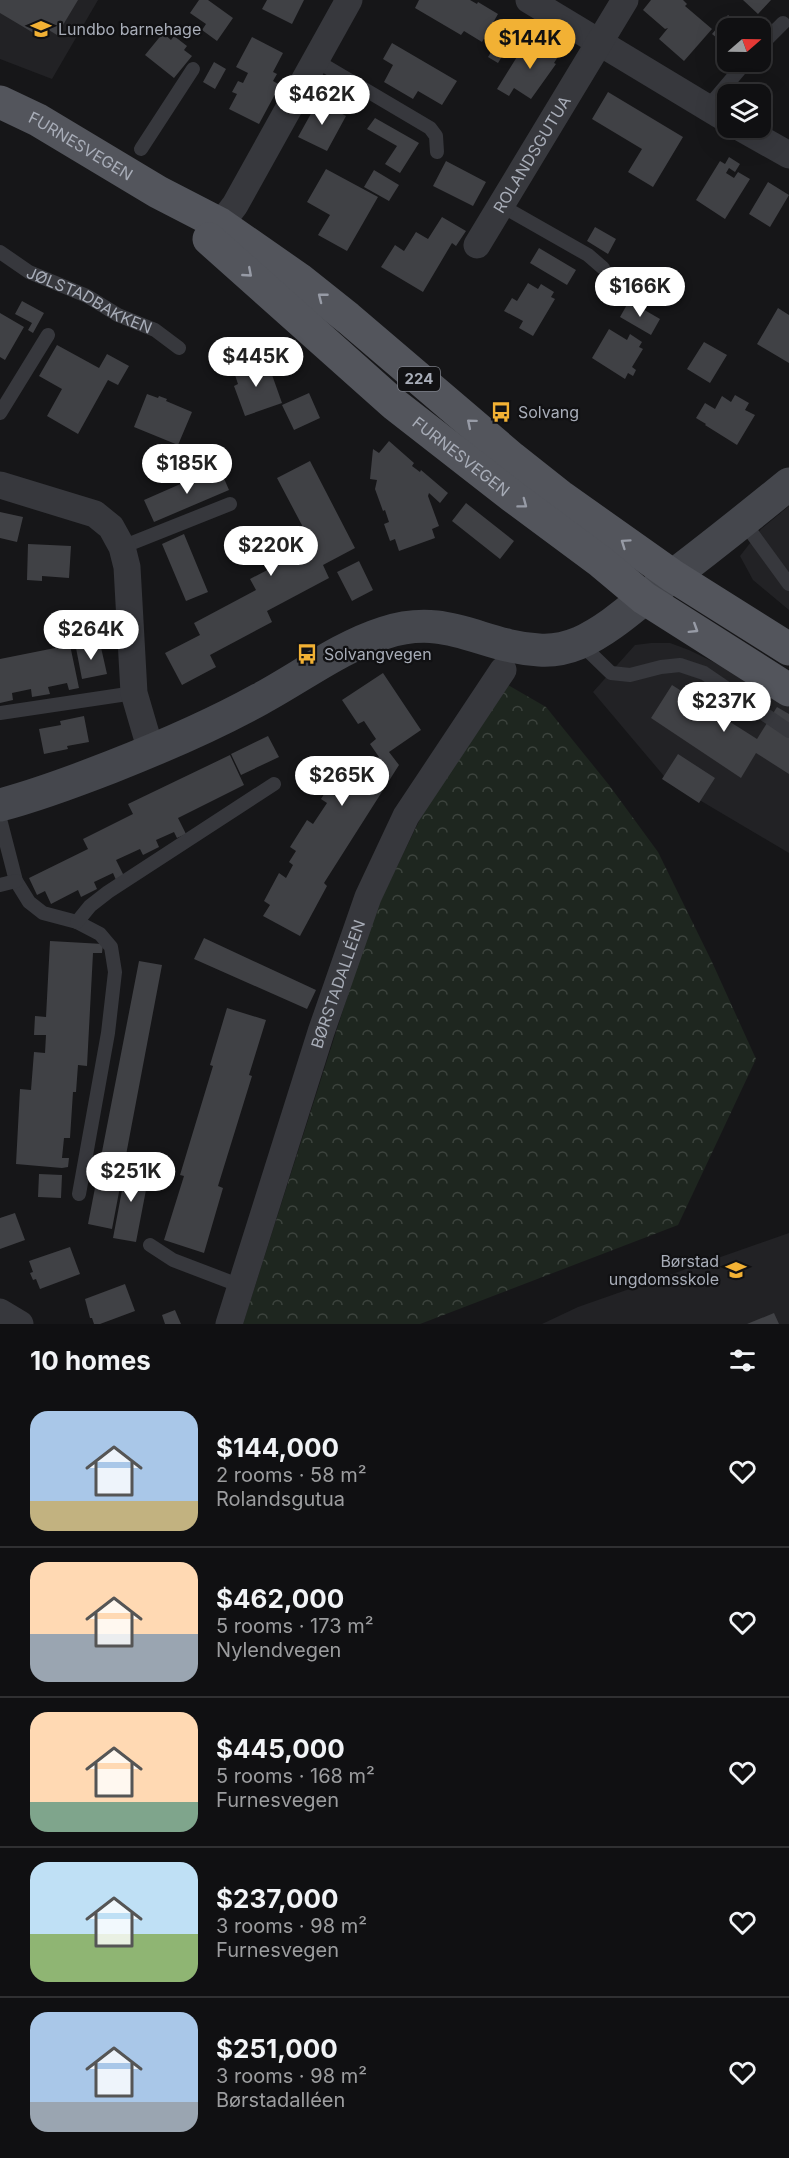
<!DOCTYPE html>
<meta charset="utf-8">
<style>
:root{--surface:#101012;--page:#19191b;--text:#f1f3f6;--muted:#9c9d9f;--line:#303032;--accent:#f2b134}
body{margin:0;font-family:Inter,sans-serif;background:var(--page);color:var(--text);height:100vh;display:flex;flex-direction:column;font-size:22px;white-space:nowrap}
*{box-sizing:border-box;margin:0}
p{font-size:20px;color:var(--muted)}
.icon{flex:none;width:33px;height:33px;fill:none;stroke:currentColor;stroke-width:2;stroke-linecap:round;stroke-linejoin:round}
.map{position:relative;height:1324px;overflow:hidden}
.side{display:flex;flex-direction:column;background:var(--surface);flex:1}
.side>*{flex:none}
.needle{width:39px;rotate:70deg}
.buttons{position:absolute;left:717px;top:18px;display:grid;gap:12px}
.buttons a{display:grid;place-items:center;width:54px;height:54px;border-radius:12px;background:var(--surface);box-shadow:0 6px 24px #0002,0 0 0 2px var(--line);font-size:30px}
.price{position:absolute;translate:-50% -51px;padding:0 14px;border-radius:21px;background:#fff;color:#222;font-size:20px;line-height:39px;filter:drop-shadow(0 2px 3px #0008)}
.price::after{content:'';position:absolute;left:50%;top:36px;width:18px;height:14px;margin-left:-9px;background:inherit;clip-path:polygon(0 0,100% 0,50% 100%)}
.price.on{background:var(--accent);color:#111}
ul{padding:0;list-style:none}
li{display:flex;align-items:center;gap:18px;height:150px;padding:0 30px}
li+li{border-top:2px solid var(--line)}
li span{display:grid;place-items:center;flex:none;width:168px;height:120px;border-radius:18px;color:#555}
li>.icon{margin-inline-start:auto}
span .icon{width:72px;height:72px;fill:#fffc;stroke-width:1}
li b{font-size:26px}
h2{display:flex;justify-content:space-between;align-items:center;height:72px;padding:0 30px;font-size:26px}
.map>svg:first-child{display:block}
.built{fill:#222225}
.forest{fill:url(#forest-crowns)}
.building{fill:#404145}
.lines{fill:none;stroke-linecap:round;stroke-linejoin:round}
.service{stroke:#37383d;stroke-width:14}
.minor{stroke:#37383d;stroke-width:27}
.secondary{stroke:#45474d;stroke-width:33}
.primary{stroke:#53555c;stroke-width:33}
.oneway{stroke:#979ba6}
.labels{text-anchor:middle;stroke-width:4.5;stroke-linejoin:round;paint-order:stroke}
.shield{fill:#111113;stroke:#7b7e86;stroke-width:1.5}
.shield-label{font-size:15px;font-weight:bold;fill:#a8adb8}
.poi-label{font-size:16px;fill:#a8adb8;stroke:#111113;text-anchor:start}
.street-label{font-size:16px;fill:#a8adb8;stroke:#111113}
</style>
<div class="map">
<svg width="789" height="1324" viewBox="0 0 789 1324">
<defs>
<pattern id="forest-crowns" width="20" height="18" patternUnits="userSpaceOnUse" patternTransform="scale(1.5)"><rect width="20" height="18" fill="#1e261f"/><path d="M2 6a3 3 0 1 1 6 0M12 15a3 3 0 1 1 6 0" fill="none" stroke="#3c433d"/></pattern>
</defs>
<rect width="100%" height="100%" fill="#161618"/>
<path class="built" d="M0,0H98L52,79L0,59Z
M789,506V610L753,580L740,556L761,529Z
M651,643H670L689,650L734,672L789,707V853L669,782L593,692L635,645Z
M789,1233V1324H542L578,1307Z"/>
<path class="forest" d="M508,685L546,707L609,785L658,852L712,962L756,1059L678,1225L420,1324H243L373,916L423,813Z"/>
<path class="building" d="M0,0H78L57,35L47,29L42,38L0,13Z
M199,0H208L233,18L217,41L202,30L206,24L190,13Z
M267,0H304L292,24L262,9Z
M419,0H470L477,4L478,2L498,14L482,42L464,31L461,35L415,8Z
M651,0H683L687,4L685,6L712,29L684,61L659,39L668,28L665,29L643,10Z
M743,0H771L758,14Z
M728,15L744,28H728V47L712,34Z
M163,33L171,40L174,36L187,46L184,50L192,56L174,78L145,55Z
M501,36L511,42L498,63L488,57Z
M252,37L283,53L273,72L277,74L273,81L280,85L259,124L229,109L237,94L232,92L238,81L243,83L248,73L236,67Z
M543,40L561,52L554,63L556,64L531,99L514,88L509,96L497,89L525,44L535,51Z
M392,43L457,81L442,105L418,91L413,99L384,82L393,65L383,59Z
M214,62L226,69L215,89L203,82Z
M608,92L683,137L653,187L628,172L642,149L592,119Z
M318,101L346,116L327,151L298,137Z
M375,118L419,143L400,173L385,164L397,146L367,129Z
M729,157L740,164L735,172L729,168L726,173L734,178L738,172L750,179L725,219L696,200L720,161L725,164Z
M446,161L486,182L473,206L433,186Z
M326,169L378,197L347,251L318,235L330,215L307,202Z
M374,170L399,185L389,201L364,187Z
M768,182L789,195L770,227L749,214Z
M442,217L466,231L456,246L452,243L423,292L381,267L395,245L404,251L416,232L428,239Z
M595,227L616,239L608,254L587,241Z
M539,248L576,270L567,285L530,263Z
M528,283L538,289L541,284L554,292L551,297L555,299L533,336L519,328L523,321L504,311L512,298L517,301Z
M22,301L44,313L33,333L28,330L32,323L15,314Z
M629,301L660,319L651,335L620,317Z
M778,308L789,315V363L757,344Z
M0,313L24,327L5,360L0,357Z
M609,329L627,340L630,334L642,342L639,347L643,349L632,367L636,370L633,376L628,373L625,379L592,358Z
M704,342L727,355L710,383L687,369Z
M57,345L99,368L107,354L129,366L118,385L108,380L78,434L47,416L62,389L39,376Z
M261,360L266,373L271,372L282,403L245,416L234,386L238,384L233,369L252,361V363Z
M309,393L320,418L294,430L282,405Z
M147,394L158,398L159,396L167,399L166,401L192,412L178,445L134,427Z
M735,395L749,403L745,410L755,415L737,445L705,425L706,424L696,418L705,403L715,409L722,396L731,402Z
M389,441L414,463L412,466L420,472L421,470L448,493L440,503L429,493L428,496L439,526L432,529L435,538L399,551L395,539L390,541L384,524L389,522L385,510L383,511L375,489L377,480L370,479L373,449L379,453Z
M310,461L355,548L323,565L329,578L267,611L272,622L210,655L216,667L182,685L165,653L200,635L194,623L256,590L250,579L313,546L277,478Z
M219,467L229,490L154,522L144,500Z
M466,503L514,541L500,559L452,521Z
M0,512L23,517L17,542L0,538Z
M184,534L208,592L186,601L162,544Z
M28,544L71,546L69,578L42,576V581L27,580Z
M359,561L373,590L352,601L337,572Z
M100,643L107,674L82,679L76,648Z
M70,645L79,688L69,690L67,683L48,687L50,694L32,697L31,689L12,693L13,700L0,703V659Z
M383,673L421,730L389,752L399,765L324,883L327,886L300,936L263,916L270,905L264,901L279,873L286,878L293,865L289,862L296,851L290,847L307,820L313,824L327,803L321,799L338,772L344,776L352,764L365,773L375,759L379,757L370,744L376,739L364,721L358,724L342,700Z
M672,685L757,739L777,707L789,714V774L756,753L741,778L651,718Z
M84,716L89,742L67,746L68,749L44,754L39,729L61,725L60,721Z
M268,736L279,757L241,775L231,754Z
M678,754L715,778L699,803L662,779Z
M230,755L244,785L178,818L186,834L177,838L174,832L156,840L159,847L143,855L140,849L116,860L124,876L116,880L113,873L94,882L97,889L81,897L78,890L51,904L45,891L37,895L29,878L88,849L83,839L133,814L128,804Z
M204,938L316,990L307,1009L194,959Z
M50,941L103,944L102,953H93L87,1066L78,1065L76,1092H73L70,1138H64L62,1158H69L68,1167L62,1168L16,1164L20,1089L31,1090L34,1052L45,1053L46,1035H34L35,1016L46,1017Z
M139,961L162,965L112,1229L88,1224Z
M227,1008L266,1020L249,1075L252,1076L218,1186L223,1188L204,1253L164,1240L184,1176L180,1175L213,1066L210,1065Z
M127,1164L150,1169L136,1242L113,1238Z
M39,1174L62,1175L61,1198L38,1197Z
M15,1213L25,1240L0,1249V1218Z
M70,1247L80,1274L40,1289L36,1279L33,1280L30,1273L33,1272L29,1261Z
M125,1284L135,1311L100,1324H94L92,1318H90L85,1299Z
M175,1310L181,1324H165L162,1315Z
M774,1313L779,1324H747Z"/>
<g class="lines">
<g class="service">
<path d="M760,46L783,23"/>
<path d="M315,60L430,128L436,136L437,152"/>
<path d="M707,108L746,62"/>
<path d="M141,149L193,69"/>
<path d="M500,205L588,255L603,268"/>
<path id="s1" d="M0,252L29,272L87,296L118,315L155,330L179,348"/>
<path d="M0,413L48,335"/>
<path d="M743,521L789,584"/>
<path d="M122,547L230,504"/>
<path d="M580,643L611,673L630,675L661,667L680,665L704,673L789,731"/>
<path d="M0,713L134,693"/>
<path d="M0,819L16,881L29,902L43,913L77,922L100,934L111,947L115,972L108,1033L79,1194"/>
<path d="M0,885L16,881"/>
<path d="M77,922L90,906L108,892L274,784"/>
<path d="M150,1245L173,1260L241,1286"/>
</g>
<g class="minor">
<path d="M529,0L728,120"/>
<path d="M741,128L789,155"/>
<path d="M209,239L235,205L349,0"/>
<path id="s2" d="M477,245L625,0"/>
<path d="M0,485L95,514L111,527L122,547L127,567L134,693L151,751"/>
<path d="M0,1312L20,1324"/>
<path id="s3" d="M229,1324L321,1032L368,897L406,816L503,670"/>
</g>
<path class="secondary" d="M0,805C38,795 75,781 111,767C162,747 213,725 260,699C301,677 340,647 384,633C448,612 481,647 539,650C553,651 567,648 579,643C608,630 633,607 657,588C702,554 746,519 789,484"/>
<g class="primary">
<path id="s4" d="M0,102L38,120L158,192L220,224L299,279L348,318L512,458L560,496L673,576L789,649"/>
<path id="s5" d="M209,239L394,404L512,496L601,562L644,598L789,690"/>
</g>
</g>
<defs><path id="oneway-chevron" d="M-2-3.5L2.5 0L-2 3.5" fill="none" stroke-width="1.6" stroke-linecap="round" stroke-linejoin="round" transform="scale(1.5)"/></defs>
<g class="oneway">
<use href="#oneway-chevron" transform="translate(248 273) rotate(41)"/>
<use href="#oneway-chevron" transform="translate(322 297) rotate(-142)"/>
<use href="#oneway-chevron" transform="translate(471 423) rotate(-140)"/>
<use href="#oneway-chevron" transform="translate(523 504) rotate(37)"/>
<use href="#oneway-chevron" transform="translate(625 543) rotate(-145)"/>
<use href="#oneway-chevron" transform="translate(694 629) rotate(32)"/>
</g>
<defs>
<g id="school-bare" transform="scale(1.62)"><path d="M0-5L7-2L0 1L-7-2ZM-4 1L0 2.5L4 1V4Q0 6-4 4Z" fill="#f2b134" stroke="#111113" stroke-width="2.5" paint-order="stroke"/></g>
<g id="bus-bare" transform="scale(1.62)"><path d="M-5-6H5V4H4V6H2V4H-2V6H-4V4H-5ZM-3.5-4V0h7V-4ZM-3.5 1.2v1.5H-2V1.2ZM2 1.2v1.5H3.5V1.2Z" fill="#f2b134" stroke="#111113" stroke-width="2.5" paint-order="stroke"/></g>
</defs>
<g fill-rule="evenodd">
<use href="#school-bare" x="41" y="29"/>
<use href="#bus-bare" x="501" y="412"/>
<use href="#bus-bare" x="307" y="654"/>
<use href="#school-bare" x="736" y="1270"/>
</g>
<g class="labels">
<rect class="shield" x="398" y="367" width="42" height="24" rx="4.5"/>
<g class="shield-label">
<text x="419" y="384">224</text>
</g>
<g class="poi-label">
<text x="58" y="35">Lundbo barnehage</text>
<text x="518" y="418">Solvang</text>
<text x="324" y="660">Solvangvegen</text>
<text x="719" y="1267" text-anchor="end">Børstad<tspan x="719" dy="18">ungdomsskole</tspan></text>
</g>
<g class="street-label">
<text dy="6" stroke="none"><textPath href="#s4" startOffset="92">FURNESVEGEN</textPath></text>
<text dy="6" stroke="none"><textPath href="#s2" startOffset="106">ROLANDSGUTUA</textPath></text>
<text dy="6" stroke="none"><textPath href="#s1" startOffset="102">JØLSTADBAKKEN</textPath></text>
<text dy="6" stroke="none"><textPath href="#s5" startOffset="333">FURNESVEGEN</textPath></text>
<text dy="6" stroke="none"><textPath href="#s3" startOffset="357">BØRSTADALLÉEN</textPath></text>
</g>
</g>
</svg>
<div class="buttons">
<a><svg class="needle" viewBox="-14 -14 28 28"><path d="M0-13l5 13h-10z" fill="#e53935"/><path d="M0 13l5-13h-10z" fill="#9c9d9f"/></svg></a>
<a><svg class="icon" aria-label="layers" viewBox="0 0 24 24"><path d="M12 4l9 5-9 5-9-5zM3 14l9 5 9-5"/></svg></a>
</div>
<b class="price on" style="left:530px;top:70px">$144K</b>
<b class="price" style="left:322px;top:126px">$462K</b>
<b class="price" style="left:640px;top:318px">$166K</b>
<b class="price" style="left:256px;top:388px">$445K</b>
<b class="price" style="left:187px;top:495px">$185K</b>
<b class="price" style="left:271px;top:577px">$220K</b>
<b class="price" style="left:91px;top:661px">$264K</b>
<b class="price" style="left:724px;top:733px">$237K</b>
<b class="price" style="left:342px;top:807px">$265K</b>
<b class="price" style="left:131px;top:1203px">$251K</b>
</div>
<section class="side">
<h2>10 homes<svg class="icon" aria-label="filters" viewBox="0 0 24 24"><path d="M4 7h16M4 17h16"/><circle cx="9" cy="7" r="2"/><circle cx="15" cy="17" r="2"/></svg></h2>
<ul>
<li><span style="background:linear-gradient(#a9c7e8 75%,#c2b280 0)"><svg class="icon" aria-label="home" viewBox="0 0 24 24"><path d="M3 11l9-7 9 7M6 9v11h12V9"/></svg></span><div><b>$144,000</b><p>2 rooms · 58 m²</p><p>Rolandsgutua</p></div><svg class="icon" aria-label="heart" viewBox="0 0 24 24"><path d="M12 20l-8-8c-3-5 5-10 8-4 3-6 11-1 8 4z"/></svg></li>
<li><span style="background:linear-gradient(#ffd9b3 60%,#9aa5b1 0)"><svg class="icon" aria-label="home" viewBox="0 0 24 24"><path d="M3 11l9-7 9 7M6 9v11h12V9"/></svg></span><div><b>$462,000</b><p>5 rooms · 173 m²</p><p>Nylendvegen</p></div><svg class="icon" aria-label="heart" viewBox="0 0 24 24"><path d="M12 20l-8-8c-3-5 5-10 8-4 3-6 11-1 8 4z"/></svg></li>
<li><span style="background:linear-gradient(#ffd9b3 75%,#7fa58c 0)"><svg class="icon" aria-label="home" viewBox="0 0 24 24"><path d="M3 11l9-7 9 7M6 9v11h12V9"/></svg></span><div><b>$445,000</b><p>5 rooms · 168 m²</p><p>Furnesvegen</p></div><svg class="icon" aria-label="heart" viewBox="0 0 24 24"><path d="M12 20l-8-8c-3-5 5-10 8-4 3-6 11-1 8 4z"/></svg></li>
<li><span style="background:linear-gradient(#bfe0f5 60%,#8fb573 0)"><svg class="icon" aria-label="home" viewBox="0 0 24 24"><path d="M3 11l9-7 9 7M6 9v11h12V9"/></svg></span><div><b>$237,000</b><p>3 rooms · 98 m²</p><p>Furnesvegen</p></div><svg class="icon" aria-label="heart" viewBox="0 0 24 24"><path d="M12 20l-8-8c-3-5 5-10 8-4 3-6 11-1 8 4z"/></svg></li>
<li><span style="background:linear-gradient(#a9c7e8 75%,#9aa5b1 0)"><svg class="icon" aria-label="home" viewBox="0 0 24 24"><path d="M3 11l9-7 9 7M6 9v11h12V9"/></svg></span><div><b>$251,000</b><p>3 rooms · 98 m²</p><p>Børstadalléen</p></div><svg class="icon" aria-label="heart" viewBox="0 0 24 24"><path d="M12 20l-8-8c-3-5 5-10 8-4 3-6 11-1 8 4z"/></svg></li>
</ul>
</section>
